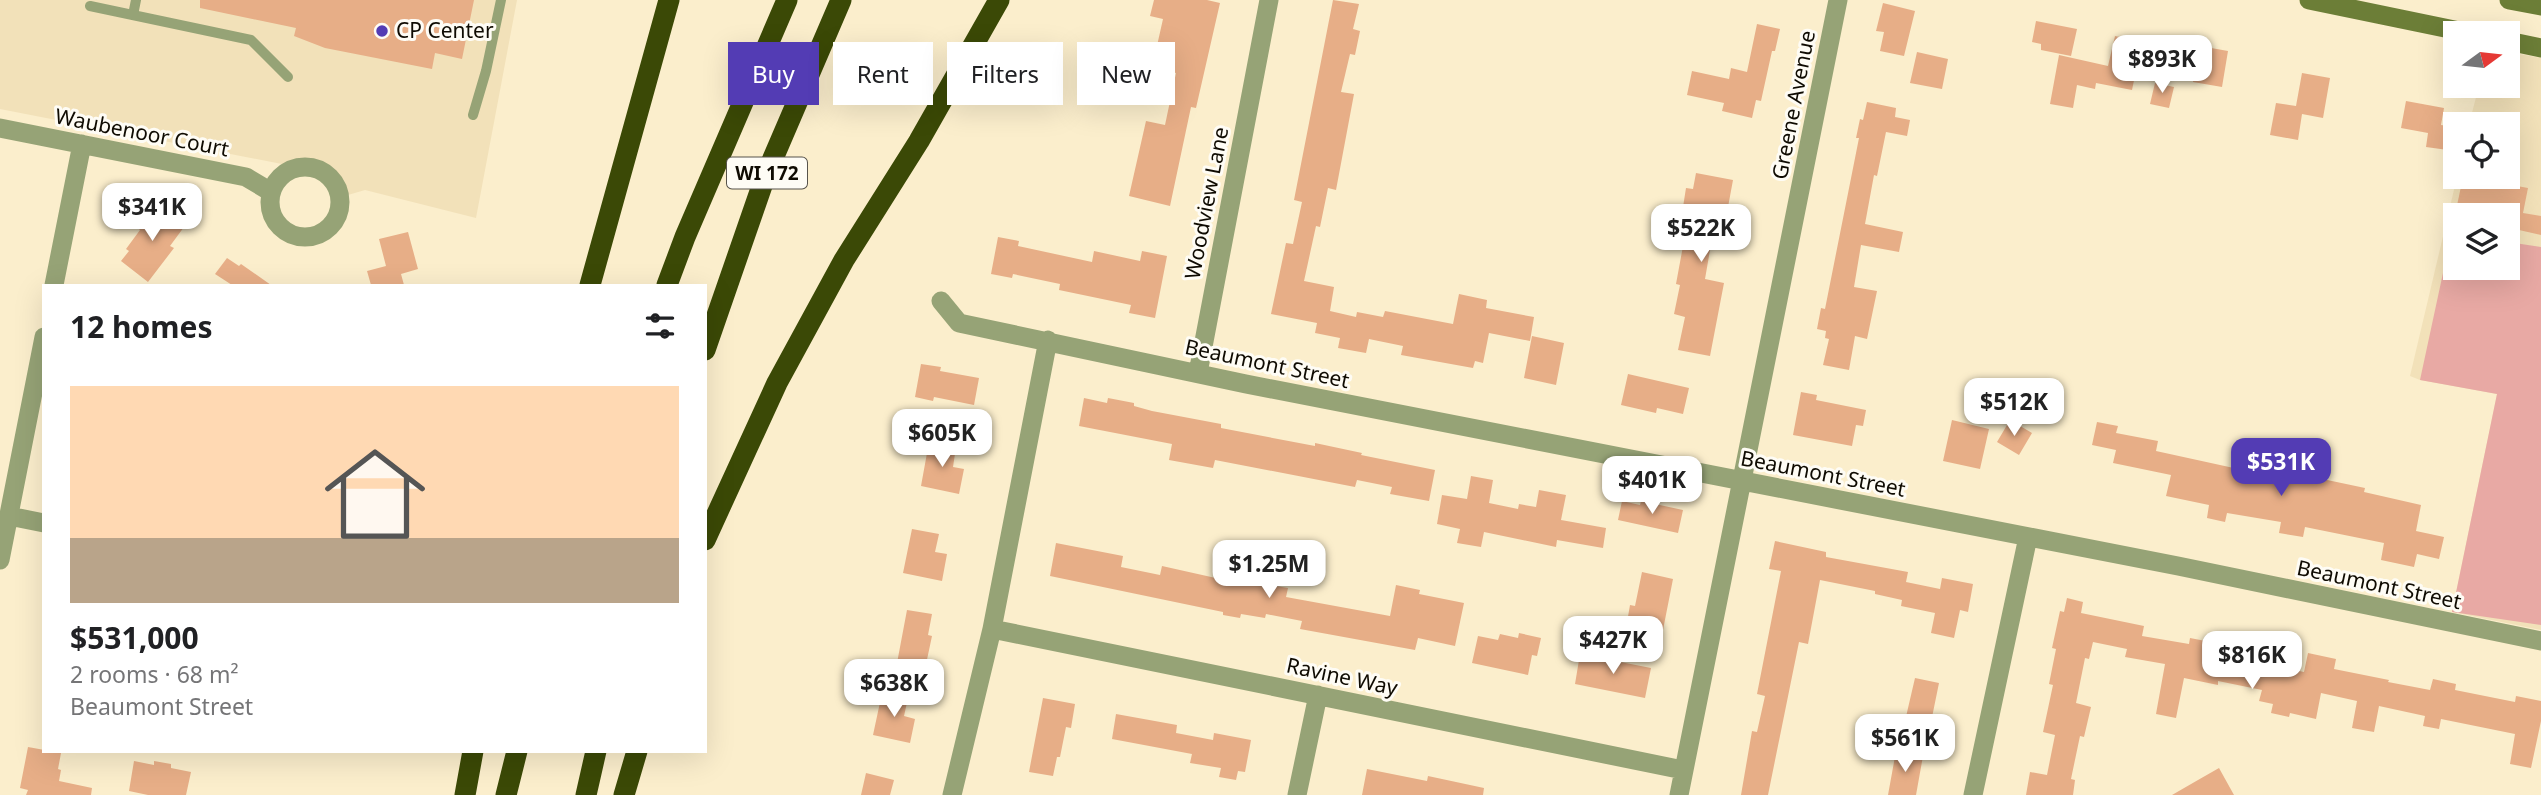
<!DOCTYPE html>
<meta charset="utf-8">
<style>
:root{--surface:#fff;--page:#f2f2f2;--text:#202124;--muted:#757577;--line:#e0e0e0;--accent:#533cb4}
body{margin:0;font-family:"Noto Sans",sans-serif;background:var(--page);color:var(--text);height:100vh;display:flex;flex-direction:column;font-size:26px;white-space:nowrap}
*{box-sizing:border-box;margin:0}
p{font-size:23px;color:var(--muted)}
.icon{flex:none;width:38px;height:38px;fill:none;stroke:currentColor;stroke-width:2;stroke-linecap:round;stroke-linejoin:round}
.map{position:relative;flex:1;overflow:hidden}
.details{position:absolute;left:42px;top:284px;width:665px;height:469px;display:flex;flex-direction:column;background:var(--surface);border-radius:0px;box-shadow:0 7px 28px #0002}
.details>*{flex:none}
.hud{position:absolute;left:728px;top:42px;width:665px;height:63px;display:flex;gap:14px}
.needle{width:46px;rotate:75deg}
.buttons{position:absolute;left:2443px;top:21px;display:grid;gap:14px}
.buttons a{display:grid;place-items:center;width:77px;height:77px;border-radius:0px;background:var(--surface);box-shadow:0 7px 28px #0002;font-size:35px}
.price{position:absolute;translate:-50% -60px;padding:0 16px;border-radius:14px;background:#fff;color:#222;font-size:23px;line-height:46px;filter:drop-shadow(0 2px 4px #0008)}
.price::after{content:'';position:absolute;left:50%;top:42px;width:21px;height:16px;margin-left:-10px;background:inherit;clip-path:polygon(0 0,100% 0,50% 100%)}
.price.active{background:var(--accent);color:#fff}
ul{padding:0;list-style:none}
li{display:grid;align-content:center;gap:14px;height:371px;padding:0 28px}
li+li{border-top:2px solid var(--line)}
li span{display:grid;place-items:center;height:217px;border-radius:0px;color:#555}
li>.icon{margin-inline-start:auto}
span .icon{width:126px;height:126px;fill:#fffc;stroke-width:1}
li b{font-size:30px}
h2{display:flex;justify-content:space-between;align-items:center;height:84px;padding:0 28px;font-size:30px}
.chip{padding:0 24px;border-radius:0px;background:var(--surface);box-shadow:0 7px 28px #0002;font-size:24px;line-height:63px}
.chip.active{background:var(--accent);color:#fff}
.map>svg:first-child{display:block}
.built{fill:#f2e1b9;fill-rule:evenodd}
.green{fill:#e8a9a4}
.building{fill:#e7ae87}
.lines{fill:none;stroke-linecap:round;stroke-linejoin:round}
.service{stroke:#96a376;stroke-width:10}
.minor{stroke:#96a376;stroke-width:19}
.secondary{stroke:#6c7e37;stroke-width:19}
.motorway{stroke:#3b4906;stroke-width:21}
.poi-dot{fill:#533cb4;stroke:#fefcf5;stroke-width:2.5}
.labels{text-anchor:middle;stroke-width:6;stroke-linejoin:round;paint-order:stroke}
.shield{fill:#fefcf5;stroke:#57534b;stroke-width:2}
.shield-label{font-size:19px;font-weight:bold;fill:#0f0b02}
.poi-label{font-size:21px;fill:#0f0b02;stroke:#fefcf5;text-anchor:start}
.street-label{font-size:21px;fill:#0f0b02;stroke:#fefcf5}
</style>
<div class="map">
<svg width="2541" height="795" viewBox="0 0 2541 795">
<rect width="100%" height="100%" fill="#fbeecc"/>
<path class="built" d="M0,0H517L476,218L365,190L348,195L342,179L321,164L302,161L287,165L0,109Z
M2508,52L2541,58V630L2452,612L2497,394L2420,380L2410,376L2457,177H2508V124H2469L2479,86H2508ZM2455,215H2508V268H2455Z"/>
<path class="green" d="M2508,242L2541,247V625L2452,612L2497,394L2420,380L2446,259L2455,261V268H2508Z"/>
<path class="building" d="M200,0H474L462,59L435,53L432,69L325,48L294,36L296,28L200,8Z
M1154,0H1207L1220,3L1196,108L1191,107L1170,206L1129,196L1146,121L1165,125L1176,73L1152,68L1163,19L1150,16Z
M1333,0L1359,4L1353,29L1360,31L1355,55L1350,54L1341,92L1354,94L1336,190L1328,188L1320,227L1316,226L1304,281L1334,287L1330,311L1356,317L1357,312L1383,317L1385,311L1453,324L1459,294L1487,300L1486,308L1534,317L1530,341L1489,333L1483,363L1475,361L1473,368L1401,355L1403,346L1369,339L1366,353L1338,348L1340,338L1315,333L1317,323L1271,314L1286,243L1293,244L1302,202L1294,200Z
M1883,3L1915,11L1904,56L1880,51L1884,32L1876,31Z
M2036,21L2077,29L2071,56L2041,50V44L2032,42Z
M1757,24L1780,29L1775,51H1772L1761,101L1756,100L1752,118L1722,111L1724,103L1687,95L1692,71L1729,79L1731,68L1747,72Z
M2115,36L2142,42L2132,90L2096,83L2095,89L2077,85L2073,108L2050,104L2059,55L2108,66Z
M2200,46L2228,51L2222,87L2193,82Z
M1917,52L1948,59L1942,89L1910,83Z
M2302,73L2330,78L2323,118L2302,114L2298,140L2270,135L2276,103L2296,106Z
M2155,83L2174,87L2169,108L2150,104Z
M2406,101L2444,108L2441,125L2455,127V151L2426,147L2428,133L2401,128Z
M1867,102L1896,108L1895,117L1910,120L1907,136L1886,132L1877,176L1874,175L1865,224L1903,232L1899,252L1861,245L1854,287L1877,291L1867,339L1855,336L1849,370L1823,365L1829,339L1825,338L1826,331L1817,329L1821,308L1825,309L1859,138H1856L1860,119L1863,120Z
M1696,173L1733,180L1728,207L1725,206L1721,228L1714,227L1705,279L1724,283L1710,356L1678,350L1685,317L1674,314L1680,285L1676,284L1690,208L1683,207L1686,188L1693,189Z
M2463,177H2496L2495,182L2528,188L2523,213L2541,216V235L2519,230L2516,248L2508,247V215H2455Z
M155,204L184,227L170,246L174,248L148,282L121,261L129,251L126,249L140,230L137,227Z
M408,232L418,269L401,274L404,285H371L367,271L386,266L379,239Z
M998,237L1019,241L1018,246L1092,262L1094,251L1140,261L1142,251L1167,256L1155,318L1129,313L1131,305L1059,290L1060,284L1013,274L1012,278L991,274Z
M227,258L239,266L241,264L271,285H232L215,274Z
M1532,336L1564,343L1556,385L1524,378Z
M921,364L941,367L940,371L979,378L974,405L934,397L933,401L915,397Z
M1628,374L1689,388L1683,414L1657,408L1656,413L1621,405Z
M1801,392L1817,395L1816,400L1866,410L1863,426L1856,425L1852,446L1793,435Z
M1084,398L1107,403L1108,398L1134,403V406L1152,411L1221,424V428L1315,446V443L1362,453L1361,455L1435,470L1429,501L1390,494L1392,487L1357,480L1355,487L1215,460L1213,468L1169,460L1172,444L1079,426Z
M1952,420L1989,429L1980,469L1943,461Z
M2010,420L2032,433L2019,455L1997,442Z
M2097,422L2118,426L2116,433L2158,441L2156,451L2252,472L2253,467L2313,477L2365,488L2364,492L2421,505L2416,531L2444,537L2439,559L2417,554L2414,567L2381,560L2384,543L2305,527L2303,537L2279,533L2281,522L2227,513L2225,522L2207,518L2209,505L2166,496L2171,475L2113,463L2116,450L2092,445Z
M929,442L956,447L953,467L964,469L959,494L921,486Z
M1471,476L1493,480L1489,503L1518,509L1519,504L1536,507L1539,490L1566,495L1561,520L1606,528L1603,548L1557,540L1556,547L1484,532L1481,547L1457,543L1460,529L1437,524L1442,495L1467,499Z
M1622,501L1640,505L1641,501L1683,510L1678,533L1618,520Z
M912,529L939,534L935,552L947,554L942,581L903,573Z
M1775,541L1826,552V557L1908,572L1906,582L1940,589L1942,578L1973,584L1968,612L1960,610L1954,638L1931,633L1935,613L1901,606L1902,600L1875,594V591L1820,580L1808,644L1799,642L1768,795H1741L1752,731L1757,732L1765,696L1757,694L1781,571L1769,569Z
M1056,543L1123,556L1121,567L1160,575L1162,566L1229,581L1230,577L1258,582L1260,571L1278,575L1276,586L1288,588L1286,597L1390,616L1396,585L1420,590L1419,594L1464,603L1455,646L1418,638L1415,650L1300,629L1302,621L1266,614L1265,618L1241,614L1240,618L1223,615V612L1050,576Z
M1642,572L1673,579L1662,635L1626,628L1630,605L1635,606Z
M2067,598L2083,602L2081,613L2144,626L2142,636L2189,644L2190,638L2226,645L2225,650L2256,656L2255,662L2304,672L2308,653L2336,659L2334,669L2389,680L2388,682L2430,690L2433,679L2456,684L2455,690L2515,702L2516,696L2541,701V721L2531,768L2510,764L2515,734L2441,719L2439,729L2423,726L2425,716L2379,706L2374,732L2352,728L2357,701L2321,693L2316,719L2290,713L2289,717L2271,713L2273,704L2259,701L2262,690L2218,681V685L2184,678L2176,718L2156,714L2165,664L2125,657L2127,649L2093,642L2089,659L2085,658L2076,703L2091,707L2084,737L2080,736L2071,779L2075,780L2073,795H2026L2030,772L2047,775L2055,735L2043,732L2053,685L2049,684L2056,649L2052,648L2060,611L2064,612Z
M907,610L932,614L928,635L932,636L925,669L897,663Z
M1519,633L1541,638L1537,656L1532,655L1528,675L1472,663L1478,636L1498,640L1500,634L1518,638Z
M1580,654L1651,668L1645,698L1575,684Z
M1915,678L1939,683L1930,727L1905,721Z
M882,693L908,698L904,716L915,719L910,743L873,735Z
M1043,698L1075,704L1071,728L1066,727L1060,757H1057L1053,776L1029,772Z
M1116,714L1177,725L1176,733L1213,740L1214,733L1251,740L1245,772L1238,771L1236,780L1219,777L1221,768L1190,763L1192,754L1112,739Z
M28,747L61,753L58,769L61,770L59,781L92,788L91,795H26L28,790L20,788Z
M1896,751L1923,756L1916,795H1888Z
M134,761L154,765V761L171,764V768L191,772L186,795H148L129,791Z
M2219,768L2234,795H2172L2198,780Z
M1367,769L1427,781L1428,776L1484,788L1483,795H1362Z
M866,773L894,780L890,795H861Z"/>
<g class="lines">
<path class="service" d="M90,6L251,40L288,77
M133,15L136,0
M473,115L486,71L501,0"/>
<path class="minor" d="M0,128L246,177L271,192
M270 202a35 35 0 1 1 70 0a35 35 0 1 1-70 0Z
M54,285L82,144
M941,301L959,323L1246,384L2178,566L2541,641
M1198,373L1269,0
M9,516L44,523
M0,560L44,337
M992,629L1683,770
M952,795L992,629L1048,340
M1297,795L1318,695
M1679,795L1838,0
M1973,795L2028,537"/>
<path class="secondary" d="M2309,0L2469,33
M2509,0L2541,6
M2508,41L2541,48"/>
<path class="motorway" d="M590,285L669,0
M667,285L685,237L787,0
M705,350L765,177L841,0
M705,540L777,383L844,260L919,141L999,0
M465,795L473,751
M506,795L517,751
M586,795L596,751
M624,795L637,751"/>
</g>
<circle class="poi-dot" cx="382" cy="31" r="7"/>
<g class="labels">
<rect class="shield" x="727" y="157.5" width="80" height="31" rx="5"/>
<g class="shield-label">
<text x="767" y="180">WI 172</text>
</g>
<g class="poi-label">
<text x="396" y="38">CP Center</text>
</g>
<g class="street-label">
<text transform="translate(1794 105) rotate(-79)" y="7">Greene Avenue</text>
<text transform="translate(142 133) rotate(11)" y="7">Waubenoor Court</text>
<text transform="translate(1207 203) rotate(-79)" y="7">Woodview Lane</text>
<text transform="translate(1267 364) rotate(12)" y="7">Beaumont Street</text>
<text transform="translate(1823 474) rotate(11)" y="7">Beaumont Street</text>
<text transform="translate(2379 585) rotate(12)" y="7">Beaumont Street</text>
<text transform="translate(1342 677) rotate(12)" y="7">Ravine Way</text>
</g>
</g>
</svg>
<div class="buttons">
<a><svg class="needle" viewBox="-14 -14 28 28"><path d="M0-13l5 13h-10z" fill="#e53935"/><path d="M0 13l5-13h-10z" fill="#757577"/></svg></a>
<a><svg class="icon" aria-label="locate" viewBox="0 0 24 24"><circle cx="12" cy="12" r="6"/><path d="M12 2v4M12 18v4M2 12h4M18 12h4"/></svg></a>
<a><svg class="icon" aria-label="layers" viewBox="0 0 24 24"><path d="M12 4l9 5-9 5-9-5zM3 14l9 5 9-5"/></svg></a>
</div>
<b class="price" style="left:2162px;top:95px">$893K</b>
<b class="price" style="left:152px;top:243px">$341K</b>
<b class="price" style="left:1701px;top:264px">$522K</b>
<b class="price" style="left:2014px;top:438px">$512K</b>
<b class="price" style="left:942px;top:469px">$605K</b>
<b class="price active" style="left:2281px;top:498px">$531K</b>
<b class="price" style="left:1652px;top:516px">$401K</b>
<b class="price" style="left:1269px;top:600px">$1.25M</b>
<b class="price" style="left:1613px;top:676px">$427K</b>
<b class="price" style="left:2252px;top:691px">$816K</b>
<b class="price" style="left:894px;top:719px">$638K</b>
<b class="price" style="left:1905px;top:774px">$561K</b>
<div class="hud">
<a class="chip active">Buy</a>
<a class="chip">Rent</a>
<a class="chip">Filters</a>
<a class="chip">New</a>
</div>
<section class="details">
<h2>12 homes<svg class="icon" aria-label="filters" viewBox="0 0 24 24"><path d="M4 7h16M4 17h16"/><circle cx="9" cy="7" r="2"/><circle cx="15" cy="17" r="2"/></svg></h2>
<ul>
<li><span style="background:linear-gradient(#ffd9b3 70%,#b9a48a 0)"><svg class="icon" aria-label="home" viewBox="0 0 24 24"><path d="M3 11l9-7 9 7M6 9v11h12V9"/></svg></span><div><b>$531,000</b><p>2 rooms · 68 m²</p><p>Beaumont Street</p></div></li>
</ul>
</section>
</div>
